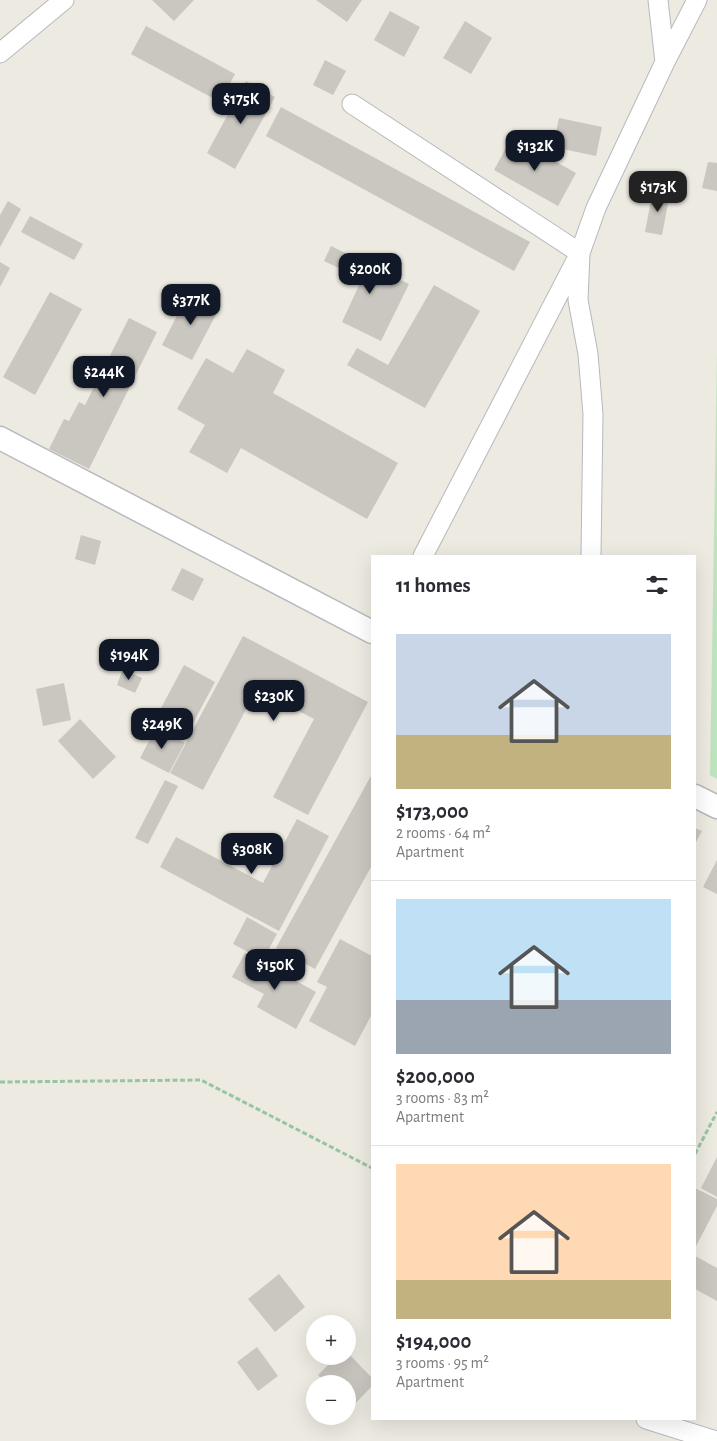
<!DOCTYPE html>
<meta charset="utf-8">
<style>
:root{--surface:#fff;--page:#f7f7f7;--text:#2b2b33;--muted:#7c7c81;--line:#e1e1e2;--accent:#111827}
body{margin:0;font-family:"Alegreya Sans",sans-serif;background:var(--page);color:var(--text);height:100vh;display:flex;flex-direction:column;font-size:19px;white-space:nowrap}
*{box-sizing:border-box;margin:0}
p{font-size:16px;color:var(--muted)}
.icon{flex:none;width:28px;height:28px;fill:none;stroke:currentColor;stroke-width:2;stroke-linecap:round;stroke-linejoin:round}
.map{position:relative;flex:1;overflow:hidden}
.panel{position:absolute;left:371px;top:555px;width:325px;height:865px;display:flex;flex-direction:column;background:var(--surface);border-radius:0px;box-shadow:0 5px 20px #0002}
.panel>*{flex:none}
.tools{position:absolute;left:306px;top:1315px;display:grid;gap:10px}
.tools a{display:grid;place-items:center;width:50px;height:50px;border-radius:50%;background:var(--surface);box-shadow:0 5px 20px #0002;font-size:25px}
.price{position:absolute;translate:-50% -42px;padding:0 11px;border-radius:10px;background:var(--accent);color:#fff;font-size:16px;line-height:32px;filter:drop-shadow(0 1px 2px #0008)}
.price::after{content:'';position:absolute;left:50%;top:30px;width:15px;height:11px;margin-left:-8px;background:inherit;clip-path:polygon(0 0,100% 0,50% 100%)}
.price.active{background:#222;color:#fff}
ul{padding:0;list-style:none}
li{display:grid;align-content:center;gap:10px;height:265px;padding:0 25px}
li+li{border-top:1px solid var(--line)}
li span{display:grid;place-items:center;height:155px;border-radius:0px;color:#555}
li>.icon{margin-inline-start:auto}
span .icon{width:90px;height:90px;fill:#fffc;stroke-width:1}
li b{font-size:21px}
h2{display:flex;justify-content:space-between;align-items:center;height:60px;padding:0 25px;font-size:21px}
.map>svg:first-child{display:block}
.green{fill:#bee4bd}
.building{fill:#cac6c0}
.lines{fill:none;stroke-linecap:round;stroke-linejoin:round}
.minor-casing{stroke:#b7b9be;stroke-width:21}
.tertiary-casing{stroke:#b7b9be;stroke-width:25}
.path{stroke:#97c5a2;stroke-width:3;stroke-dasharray:5 2.5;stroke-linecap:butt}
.minor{stroke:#fff;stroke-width:19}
.tertiary{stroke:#fff;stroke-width:22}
</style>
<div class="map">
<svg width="717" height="1441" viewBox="0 0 717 1441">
<rect width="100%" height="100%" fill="#eceae1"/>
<path class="green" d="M717,353V779L710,775Z"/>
<path class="building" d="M152,0H194L174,21Z
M316,0H362L347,22Z
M390,11L420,27L404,57L374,40Z
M465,21L492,38L471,74L443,58Z
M146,26L235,74L220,102L131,54Z
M325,60L346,71L333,95L313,85Z
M246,81L275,97L235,169L207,153Z
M281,107L530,242L514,271L266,136Z
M559,118L602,127L596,156L553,147Z
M512,137L576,173L558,206L494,170Z
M708,162L717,163V191L702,188Z
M653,190L670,193L662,235L645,232Z
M8,201L21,209L0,247V215Z
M30,216L83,244L74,260L21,232Z
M331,246L409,284L381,341L342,322L362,279L324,261Z
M0,262L10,268L0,287Z
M434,285L480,311L425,408L347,365L357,348L388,365Z
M50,292L82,309L35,395L3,377Z
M189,292L220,307L192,360L162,345Z
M129,318L157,332L89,469L49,449L64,419L69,421L79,402L85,405Z
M247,349L285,370L273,393L398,463L367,519L241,448L227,473L189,452L205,425L177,409L206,358L233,373Z
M81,535L101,541L95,565L75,559Z
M182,568L204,579L193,601L171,590Z
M243,636L368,702L308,815L273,797L314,719L257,689L203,790L170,773Z
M184,665L215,682L184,740L153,723Z
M123,669L142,678L135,693L117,685Z
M64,683L71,720L43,726L36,689Z
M80,719L116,757L93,779L58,741Z
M156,728L185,743L169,773L140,758Z
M372,774V865L315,969L276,948Z
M165,780L178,786L148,844L135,838Z
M297,819L329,836L279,931L160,867L176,837L263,883Z
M695,828L702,831L695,844Z
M717,860V894L703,887Z
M247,917L277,934L263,960L233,944Z
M340,939L372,956V1014L355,1046L309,1021L327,987L317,982Z
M245,953L316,992L296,1029L257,1007L264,994L232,977Z
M717,1157V1197L701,1188Z
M695,1188L717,1199V1206L695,1248Z
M695,1256L717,1268V1301L695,1289Z
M279,1274L305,1307L275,1332L248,1299Z
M257,1347L278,1376L258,1391L237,1362Z
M348,1353L372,1378V1386L351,1408L348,1404V1384H327L318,1375L337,1356H348Z"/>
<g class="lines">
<g class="minor-casing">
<path id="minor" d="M658,0L665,62
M0,53L64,0
M352,104L580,253L423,556
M591,556L593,414L588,354L578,300L580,253L596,208L665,62L697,0
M646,1419L716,1441"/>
</g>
<g class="tertiary-casing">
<path id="tertiary" d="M0,438L372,632
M695,796L717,807"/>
</g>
<path class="path" d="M0,1082L201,1080L372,1168
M695,1154L717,1112"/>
<use href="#minor" class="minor"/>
<use href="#tertiary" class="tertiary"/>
</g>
</svg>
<div class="tools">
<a>+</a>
<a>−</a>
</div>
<b class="price" style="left:241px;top:125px">$175K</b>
<b class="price" style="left:535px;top:172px">$132K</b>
<b class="price active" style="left:658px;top:213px">$173K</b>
<b class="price" style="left:370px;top:295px">$200K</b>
<b class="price" style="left:191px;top:326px">$377K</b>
<b class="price" style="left:104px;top:398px">$244K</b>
<b class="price" style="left:129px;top:681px">$194K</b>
<b class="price" style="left:274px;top:722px">$230K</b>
<b class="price" style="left:162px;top:750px">$249K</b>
<b class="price" style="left:252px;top:875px">$308K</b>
<b class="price" style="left:275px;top:991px">$150K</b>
<section class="panel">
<h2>11 homes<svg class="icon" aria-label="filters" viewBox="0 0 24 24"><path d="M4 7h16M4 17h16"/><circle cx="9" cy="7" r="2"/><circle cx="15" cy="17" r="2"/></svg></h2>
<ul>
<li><span style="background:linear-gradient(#c9d6e8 65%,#c2b280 0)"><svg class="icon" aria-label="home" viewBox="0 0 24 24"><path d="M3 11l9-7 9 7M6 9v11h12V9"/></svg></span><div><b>$173,000</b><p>2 rooms · 64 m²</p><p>Apartment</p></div></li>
<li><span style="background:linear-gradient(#bfe0f5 65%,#9aa5b1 0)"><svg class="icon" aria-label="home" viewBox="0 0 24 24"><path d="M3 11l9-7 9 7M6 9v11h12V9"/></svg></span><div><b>$200,000</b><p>3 rooms · 83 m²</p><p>Apartment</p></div></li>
<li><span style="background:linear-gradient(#ffd9b3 75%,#c2b280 0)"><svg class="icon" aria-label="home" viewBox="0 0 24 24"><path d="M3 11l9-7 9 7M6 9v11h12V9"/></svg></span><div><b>$194,000</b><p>3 rooms · 95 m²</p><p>Apartment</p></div></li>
</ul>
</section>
</div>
